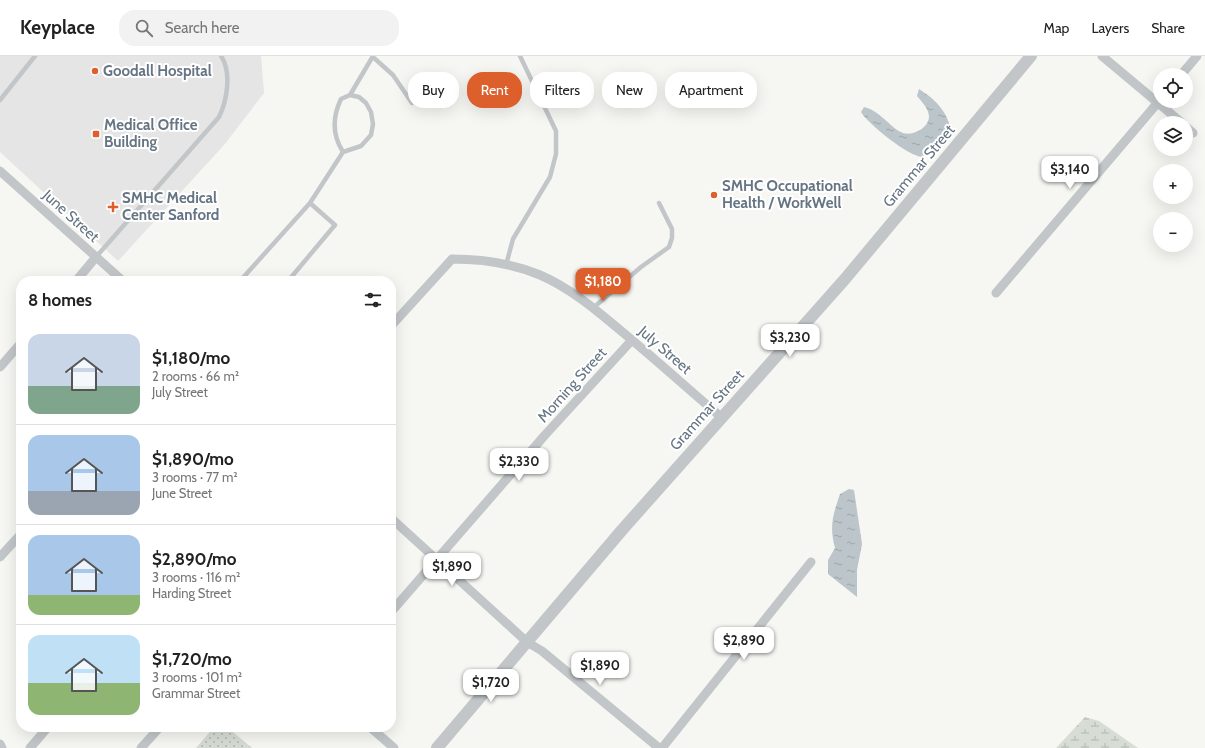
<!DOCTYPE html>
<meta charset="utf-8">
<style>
:root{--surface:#fff;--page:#f2f2f2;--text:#222;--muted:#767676;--line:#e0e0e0;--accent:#dd5f2c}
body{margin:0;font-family:Cabin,sans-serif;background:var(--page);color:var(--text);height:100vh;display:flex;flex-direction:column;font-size:15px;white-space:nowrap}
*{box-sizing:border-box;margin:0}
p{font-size:13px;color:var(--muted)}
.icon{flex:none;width:22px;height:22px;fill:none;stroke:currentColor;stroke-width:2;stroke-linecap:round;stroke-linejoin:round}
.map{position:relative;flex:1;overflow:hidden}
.details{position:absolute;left:16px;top:220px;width:380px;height:456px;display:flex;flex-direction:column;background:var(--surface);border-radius:16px;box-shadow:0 4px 16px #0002}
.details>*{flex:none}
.banner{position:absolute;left:408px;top:16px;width:380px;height:36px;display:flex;gap:8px}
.buttons{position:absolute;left:1153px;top:12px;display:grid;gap:8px}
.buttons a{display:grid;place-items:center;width:40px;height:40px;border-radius:50%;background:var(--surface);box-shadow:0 4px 16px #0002;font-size:20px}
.price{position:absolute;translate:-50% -34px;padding:0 9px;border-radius:8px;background:#fff;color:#222;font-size:13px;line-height:26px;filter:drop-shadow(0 1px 2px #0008)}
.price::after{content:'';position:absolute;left:50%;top:24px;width:12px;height:9px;margin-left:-6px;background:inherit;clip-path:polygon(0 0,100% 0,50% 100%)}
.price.current{background:var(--accent);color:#fff}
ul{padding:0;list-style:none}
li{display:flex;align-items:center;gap:12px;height:100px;padding:0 12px}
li+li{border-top:1px solid var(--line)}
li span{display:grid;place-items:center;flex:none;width:112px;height:80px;border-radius:12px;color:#555}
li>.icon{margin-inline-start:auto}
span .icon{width:48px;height:48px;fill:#fffc;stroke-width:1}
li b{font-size:17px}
h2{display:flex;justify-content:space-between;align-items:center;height:48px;padding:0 12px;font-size:17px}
.pill{padding:0 14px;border-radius:16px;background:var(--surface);box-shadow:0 4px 16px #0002;font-size:14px;line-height:36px}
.pill.current{background:var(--accent);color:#fff}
header{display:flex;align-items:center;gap:24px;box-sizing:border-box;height:56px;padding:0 20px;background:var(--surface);border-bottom:1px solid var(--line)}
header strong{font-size:19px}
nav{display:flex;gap:22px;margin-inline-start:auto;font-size:14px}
.search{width:280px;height:36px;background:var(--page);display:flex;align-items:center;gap:10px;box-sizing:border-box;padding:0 14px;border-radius:16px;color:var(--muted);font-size:15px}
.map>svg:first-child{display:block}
.built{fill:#e4e5e4}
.wetland{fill:url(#wetland-marsh)}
.park{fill:url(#park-dots)}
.water{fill:url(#water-ripples)}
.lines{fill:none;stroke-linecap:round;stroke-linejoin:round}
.service{stroke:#c2c6c9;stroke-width:4.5}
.minor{stroke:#c2c6c9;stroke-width:9}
.tertiary{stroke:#c2c6c9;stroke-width:12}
.poi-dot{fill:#dd5f2c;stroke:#fff;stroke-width:1.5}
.labels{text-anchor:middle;stroke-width:4;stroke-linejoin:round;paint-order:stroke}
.poi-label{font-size:15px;font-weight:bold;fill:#667583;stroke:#fff;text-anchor:start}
.street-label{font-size:15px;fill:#667583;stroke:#fff}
</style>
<header>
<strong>Keyplace</strong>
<div class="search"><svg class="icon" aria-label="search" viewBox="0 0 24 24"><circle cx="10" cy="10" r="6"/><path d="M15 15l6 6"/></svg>Search here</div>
<nav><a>Map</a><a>Layers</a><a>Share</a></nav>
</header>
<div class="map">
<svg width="1205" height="692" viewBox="0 0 1205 692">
<defs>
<pattern id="wetland-marsh" width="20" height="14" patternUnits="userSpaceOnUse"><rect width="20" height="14" fill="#d7ddd4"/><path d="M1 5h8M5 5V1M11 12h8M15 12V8" fill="none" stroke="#b2b8b1"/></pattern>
<pattern id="park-dots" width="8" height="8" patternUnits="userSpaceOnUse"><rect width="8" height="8" fill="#d7ddd4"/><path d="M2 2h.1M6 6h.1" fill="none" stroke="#b2b8b1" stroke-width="1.8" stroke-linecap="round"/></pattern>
<pattern id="water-ripples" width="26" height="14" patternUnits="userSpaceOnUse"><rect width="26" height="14" fill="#bbc5ca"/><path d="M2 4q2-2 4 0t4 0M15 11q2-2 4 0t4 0" fill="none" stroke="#9ca5a9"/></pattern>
</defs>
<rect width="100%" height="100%" fill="#f6f6f3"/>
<path class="built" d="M0,0H261L264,37L224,89L118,205L0,96Z"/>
<path class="wetland" d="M1085,661L1099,665L1138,692H1056Z"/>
<path class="park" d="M214,671H227L252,692H196Z"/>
<path class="water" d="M919,33C935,43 948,56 951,75L923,101C909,101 868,68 861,56L864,51C881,55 891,73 903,77C912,80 928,73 929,61C929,53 922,46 917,40Z
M849,433L854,434L862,488L857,514V541L828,518V504L835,492C829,470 833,459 840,438Z"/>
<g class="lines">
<path class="service" d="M373,1L393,19L412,47
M350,39L373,0
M0,44L35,0
M96,201L219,61C227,45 232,16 221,0
M506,209L513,183L550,121L556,98V75L520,0
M240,225L310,147L343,96L361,90L371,79L373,68L371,56L366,47L359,41L350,39L341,43C332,62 332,79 343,96
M288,225L335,169L310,147
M593,252L641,211L669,191L672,182V173L659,147"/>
<path class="minor" d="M1102,0L1182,67
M1181,19L1197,0
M1186,71L1193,77
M0,115L123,225
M76,225L96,201
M996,237L1160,44
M391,270L452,203C483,203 511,207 540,219C570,232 595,253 620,274C654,302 687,332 721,361
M0,311L21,287
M391,462L527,586L542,595L659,692
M0,501L21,478
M391,556L545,379L632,284
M370,671L394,692
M0,688L2,692
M30,692L48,671
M141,692L160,671
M662,692L811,506"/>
<path class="tertiary" d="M437,692L622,474L845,223L1031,0"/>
</g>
<g class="poi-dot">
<circle cx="95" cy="15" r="4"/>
<rect x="92" y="74" width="8" height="8" rx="2"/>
<circle cx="714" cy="139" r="4"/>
<path d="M111 145h4v4h4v4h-4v4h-4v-4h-4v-4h4z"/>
</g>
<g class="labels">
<g class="poi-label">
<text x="103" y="20">Goodall Hospital</text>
<text x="104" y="74">Medical Office<tspan x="104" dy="17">Building</tspan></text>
<text x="722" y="135">SMHC Occupational<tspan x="722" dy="17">Health / WorkWell</tspan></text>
<text x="122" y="147">SMHC Medical<tspan x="122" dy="17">Center Sanford</tspan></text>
</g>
<g class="street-label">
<text transform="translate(919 110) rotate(-50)" y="5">Grammar Street</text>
<text transform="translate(71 160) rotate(42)" y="5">June Street</text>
<text transform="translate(665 294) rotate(41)" y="5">July Street</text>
<text transform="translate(572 329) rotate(-48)" y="5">Morning Street</text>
<text transform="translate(707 354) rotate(-48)" y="5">Grammar Street</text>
</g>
</g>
</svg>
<div class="buttons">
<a><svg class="icon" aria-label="locate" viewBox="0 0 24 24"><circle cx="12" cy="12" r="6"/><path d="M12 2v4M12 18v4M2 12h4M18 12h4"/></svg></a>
<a><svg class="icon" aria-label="layers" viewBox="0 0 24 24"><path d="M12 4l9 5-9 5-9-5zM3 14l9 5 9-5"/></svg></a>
<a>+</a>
<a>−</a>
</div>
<b class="price" style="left:1070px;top:134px">$3,140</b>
<b class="price current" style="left:603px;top:246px">$1,180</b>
<b class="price" style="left:790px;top:302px">$3,230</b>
<b class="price" style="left:519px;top:426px">$2,330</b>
<b class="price" style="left:452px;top:531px">$1,890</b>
<b class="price" style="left:744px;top:605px">$2,890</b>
<b class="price" style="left:600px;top:630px">$1,890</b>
<b class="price" style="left:491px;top:647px">$1,720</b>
<div class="banner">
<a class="pill">Buy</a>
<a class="pill current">Rent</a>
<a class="pill">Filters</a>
<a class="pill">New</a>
<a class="pill">Apartment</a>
</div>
<section class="details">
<h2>8 homes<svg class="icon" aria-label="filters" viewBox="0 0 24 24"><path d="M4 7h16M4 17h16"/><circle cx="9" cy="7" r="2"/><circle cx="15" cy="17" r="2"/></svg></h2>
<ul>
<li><span style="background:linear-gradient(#c9d6e8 65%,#7fa58c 0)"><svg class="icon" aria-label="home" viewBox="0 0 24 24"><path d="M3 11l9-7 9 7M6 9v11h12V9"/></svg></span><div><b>$1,180/mo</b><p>2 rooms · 66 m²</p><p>July Street</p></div></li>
<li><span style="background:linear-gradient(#a9c7e8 70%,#9aa5b1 0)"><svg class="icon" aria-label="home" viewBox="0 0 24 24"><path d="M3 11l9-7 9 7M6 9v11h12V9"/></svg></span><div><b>$1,890/mo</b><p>3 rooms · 77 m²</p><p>June Street</p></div></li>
<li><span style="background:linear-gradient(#a9c7e8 75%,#8fb573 0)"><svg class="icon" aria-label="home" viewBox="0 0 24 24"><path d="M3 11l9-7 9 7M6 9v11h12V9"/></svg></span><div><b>$2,890/mo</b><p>3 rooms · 116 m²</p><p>Harding Street</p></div></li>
<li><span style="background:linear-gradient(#bfe0f5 60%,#8fb573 0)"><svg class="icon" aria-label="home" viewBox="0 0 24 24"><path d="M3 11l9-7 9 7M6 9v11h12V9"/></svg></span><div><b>$1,720/mo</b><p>3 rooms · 101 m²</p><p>Grammar Street</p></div></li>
</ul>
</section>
</div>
